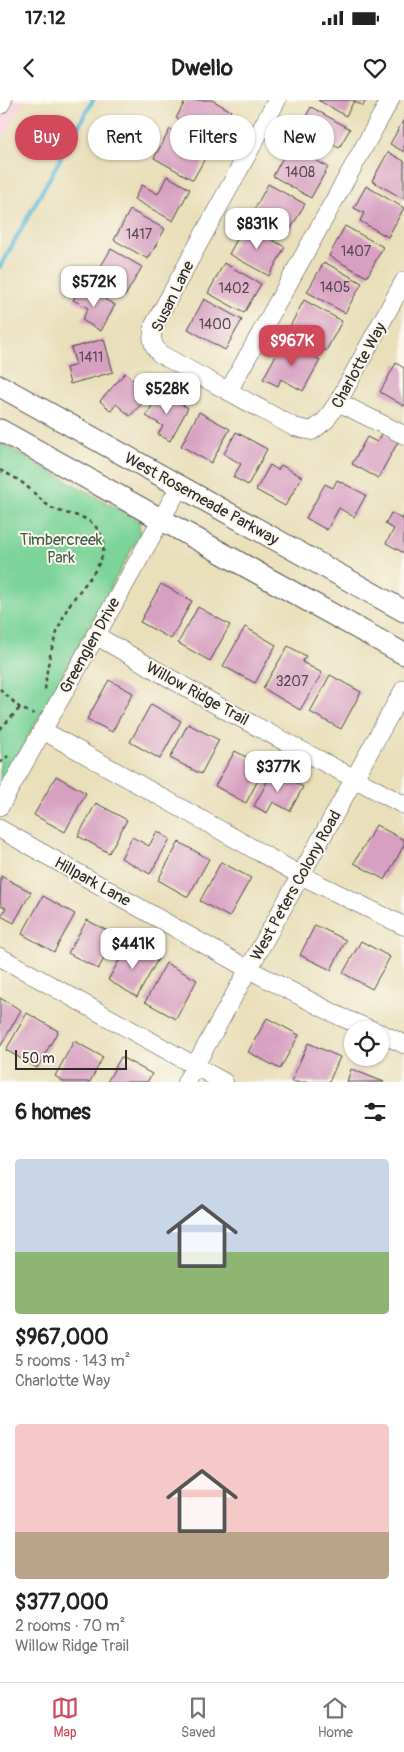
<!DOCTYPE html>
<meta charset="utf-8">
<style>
:root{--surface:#fff;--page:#f6f6f6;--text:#222;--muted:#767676;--line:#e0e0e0;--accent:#d1495b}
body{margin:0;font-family:Pangolin,sans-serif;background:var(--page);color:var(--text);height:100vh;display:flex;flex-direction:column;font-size:19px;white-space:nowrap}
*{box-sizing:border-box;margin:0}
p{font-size:16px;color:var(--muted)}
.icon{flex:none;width:28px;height:28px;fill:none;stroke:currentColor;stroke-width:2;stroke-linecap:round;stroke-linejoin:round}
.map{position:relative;height:982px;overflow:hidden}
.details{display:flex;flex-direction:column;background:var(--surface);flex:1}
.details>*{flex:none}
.guide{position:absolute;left:15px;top:15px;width:375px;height:45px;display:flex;gap:10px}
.fabs{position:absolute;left:344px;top:921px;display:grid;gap:10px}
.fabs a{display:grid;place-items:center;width:45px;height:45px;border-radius:50%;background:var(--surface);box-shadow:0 1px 4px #0004;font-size:25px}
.scale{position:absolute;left:15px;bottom:12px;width:112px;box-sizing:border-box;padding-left:5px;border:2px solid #2b2b2b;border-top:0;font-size:14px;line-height:18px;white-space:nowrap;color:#2b2b2b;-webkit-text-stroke:4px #fbf7ec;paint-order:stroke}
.price{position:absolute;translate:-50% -42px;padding:0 11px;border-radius:10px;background:#fff;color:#222;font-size:16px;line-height:32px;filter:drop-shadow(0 1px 2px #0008)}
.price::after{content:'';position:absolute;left:50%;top:30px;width:15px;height:11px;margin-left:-8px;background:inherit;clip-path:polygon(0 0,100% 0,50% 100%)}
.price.current{background:var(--accent);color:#fff}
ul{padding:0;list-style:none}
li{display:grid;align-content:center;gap:10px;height:265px;padding:0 15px}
li span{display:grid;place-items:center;height:155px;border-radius:5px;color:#555}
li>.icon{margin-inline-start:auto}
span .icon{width:90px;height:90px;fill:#fffc;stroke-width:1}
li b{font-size:21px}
h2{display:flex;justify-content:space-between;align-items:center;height:60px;padding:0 15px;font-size:21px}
.chip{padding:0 18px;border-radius:22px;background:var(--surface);box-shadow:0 1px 4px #0004;font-size:18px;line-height:45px}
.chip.current{background:var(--accent);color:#fff}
.status{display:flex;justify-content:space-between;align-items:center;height:35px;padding:0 25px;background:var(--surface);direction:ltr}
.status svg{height:14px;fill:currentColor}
header{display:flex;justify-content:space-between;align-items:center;height:65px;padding:0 15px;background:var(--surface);font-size:22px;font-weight:700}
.tab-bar{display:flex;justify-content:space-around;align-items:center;height:70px;border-top:1px solid var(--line);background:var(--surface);font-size:14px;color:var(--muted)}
.tab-bar a{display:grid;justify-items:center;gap:2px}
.tab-bar .current{color:var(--accent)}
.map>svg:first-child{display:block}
.built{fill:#f5cfda}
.green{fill:#7cd49a;stroke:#548062}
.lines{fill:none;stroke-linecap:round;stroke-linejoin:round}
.stream{stroke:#5abbd8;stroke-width:4.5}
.building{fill:#d7a0c1}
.minor-casing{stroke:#484641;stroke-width:19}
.major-casing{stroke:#484641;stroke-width:23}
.path{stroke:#484641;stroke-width:2.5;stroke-dasharray:4 4;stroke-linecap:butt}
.minor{stroke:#fff;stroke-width:18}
.major{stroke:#fff;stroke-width:21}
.labels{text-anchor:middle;stroke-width:4;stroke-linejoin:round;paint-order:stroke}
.number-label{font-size:14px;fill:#564850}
.street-label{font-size:16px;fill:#2b2b2b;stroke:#fbf7ec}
.park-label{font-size:16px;fill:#435e4c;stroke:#fbf7ec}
</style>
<div class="status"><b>17:12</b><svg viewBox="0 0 49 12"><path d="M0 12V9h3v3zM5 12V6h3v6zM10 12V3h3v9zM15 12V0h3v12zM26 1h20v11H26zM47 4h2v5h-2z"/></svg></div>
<header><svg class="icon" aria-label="back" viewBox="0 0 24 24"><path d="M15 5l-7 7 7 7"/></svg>Dwello<svg class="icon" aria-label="heart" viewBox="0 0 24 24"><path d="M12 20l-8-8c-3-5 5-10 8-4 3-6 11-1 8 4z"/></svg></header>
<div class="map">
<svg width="404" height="982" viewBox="0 0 404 982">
<rect width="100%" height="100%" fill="#fbf7ec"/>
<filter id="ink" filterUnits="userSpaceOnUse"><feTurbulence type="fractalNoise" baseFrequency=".02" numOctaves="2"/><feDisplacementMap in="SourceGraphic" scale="10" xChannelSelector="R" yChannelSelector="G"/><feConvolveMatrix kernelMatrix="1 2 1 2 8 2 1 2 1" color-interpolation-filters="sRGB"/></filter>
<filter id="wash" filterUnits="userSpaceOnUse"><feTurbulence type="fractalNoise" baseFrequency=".0096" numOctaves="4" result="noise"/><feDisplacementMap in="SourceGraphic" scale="20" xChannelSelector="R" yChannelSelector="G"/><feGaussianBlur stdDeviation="1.12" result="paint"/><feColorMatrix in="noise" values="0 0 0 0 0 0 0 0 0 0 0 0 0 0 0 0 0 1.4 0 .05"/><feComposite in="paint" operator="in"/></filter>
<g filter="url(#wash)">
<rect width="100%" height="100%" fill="#e9dfbb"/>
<path class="built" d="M0,0H25L0,45Z"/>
<path class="green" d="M0,343L139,421L140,434L0,687Z"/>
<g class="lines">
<path class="stream" d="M0,167L93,0"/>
</g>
<g id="blocks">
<path class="building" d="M186,0H212L231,11L216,39L176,18Z
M318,0H366L363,6L354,1L346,16Z
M311,7L350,29L339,48L328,42L322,52L295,37Z
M404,19V52L390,44Z
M170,29L209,51L193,80L154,58Z
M289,46L328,67L311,98L273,76Z
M388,52L404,61V99L372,81Z
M167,76L190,89L173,121L134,99L142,85L158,94Z
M268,84L305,104L289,132L253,112Z
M366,86L404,108L388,137L360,121L364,113L354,108Z
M130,110L165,129L148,159L114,140Z
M245,125L285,147L269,176L229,154Z
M345,126L383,147L367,177L329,156Z
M111,149L142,167L125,196L94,178Z
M324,162L362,183L345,213L307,192Z
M224,163L261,184L244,213L208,193Z
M81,186L115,205L101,231L82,220L88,208L73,200Z
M204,199L242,220L225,250L188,229Z
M304,200L342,221L326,251L288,230Z
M104,239L113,272L70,284L66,268L76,265L71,248Z
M284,240L320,260L303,291L281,279L278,286L263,279Z
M396,263L404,268V306L380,292Z
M125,273L150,295L130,316L116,304L111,311L100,301Z
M160,292L188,308L170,341L158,334L163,326L146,316Z
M199,312L230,329L211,363L181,346Z
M236,332L267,349L248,385L233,377L241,364L224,354Z
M383,333L398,342L378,378L352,364L367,337L377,342Z
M270,365L278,370L281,365L302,377L285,406L256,390Z
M337,380L366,395L354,417L339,408L327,430L306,418L325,384L333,388Z
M391,413L402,419L404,415V453L386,443L394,429L385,424Z
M161,484L192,501L171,539L140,522Z
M198,507L230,525L210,561L178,543Z
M245,527L276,545L255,583L223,566Z
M288,546L306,556L302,562L322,573L300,610L263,588Z
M330,575L361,592L341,629L310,612Z
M109,580L133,593L112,632L87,619Z
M151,604L181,621L160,659L130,642Z
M188,624L219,640L201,674L170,658Z
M235,651L265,667L246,703L215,686Z
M273,671L303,687L290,711L273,702L267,713L254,706Z
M56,676L86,693L65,732L34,715Z
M96,703L127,720L109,753L78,736Z
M376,725L404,740V745L385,780L354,763Z
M157,731L170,739L150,774L121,758L132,737L149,746Z
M179,742L209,759L188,797L158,780Z
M221,762L251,778L229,817L200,801Z
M1,776L31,792L14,823L1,816L6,808L0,805Z
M43,796L75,814L54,852L22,834Z
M87,820L117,836L98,869L68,853Z
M315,825L346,840L331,870L300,855Z
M361,841L390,857L372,889L343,873Z
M129,843L158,859L137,897L108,880Z
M166,863L197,880L176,919L145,902Z
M0,898L21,910L0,947Z
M27,913L58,931L37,968L6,950Z
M267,918L299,935L280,969L248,952Z
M74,941L103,957L90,982H64L55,976Z
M308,943L340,957L329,982H291Z
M121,957L152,974L147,982H107Z
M351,969L384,982H347Z"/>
</g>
</g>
<g filter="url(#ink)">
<use href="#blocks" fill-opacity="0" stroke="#484641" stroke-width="1"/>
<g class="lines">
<g class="minor-casing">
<path id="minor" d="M277,0L154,225C151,237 151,244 160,254L294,327L312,331L326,320L338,302L404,181
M0,5L3,0
M229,290L390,0
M338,302L404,335
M95,535L220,607L404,705
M42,630L300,775L404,826
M0,706L180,386
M0,729L248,869L341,917L372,930
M0,857L224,982
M380,933L404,944
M186,982L404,589"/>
</g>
<g class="major-casing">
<path id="major" d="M0,286L404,511
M0,330L404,554"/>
</g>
<path class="path" d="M0,370C9,375 19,379 26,386C35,393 43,403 52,408C67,416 82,413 94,425C123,455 78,486 66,511C54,536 46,564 45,592
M0,589L20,608L34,614
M0,629L20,608
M0,663L8,656"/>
<use href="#minor" class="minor"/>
<use href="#major" class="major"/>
</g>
</g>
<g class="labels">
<g class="number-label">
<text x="300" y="77">1408</text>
<text x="139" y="139">1417</text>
<text x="356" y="156">1407</text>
<text x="335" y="192">1405</text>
<text x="234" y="193">1402</text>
<text x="215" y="229">1400</text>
<text x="91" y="262">1411</text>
<text x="292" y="586">3207</text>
</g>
<g class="street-label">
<text transform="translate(172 196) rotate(-64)" y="6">Susan Lane</text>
<text transform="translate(358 265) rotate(-61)" y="6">Charlotte Way</text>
<text transform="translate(202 398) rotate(29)" y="6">West Rosemeade Parkway</text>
<text transform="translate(89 545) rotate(-61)" y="6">Greenglen Drive</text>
<text transform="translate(198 593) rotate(29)" y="6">Willow Ridge Trail</text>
<text transform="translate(93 781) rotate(29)" y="6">Hillpark Lane</text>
<text transform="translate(295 785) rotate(-61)" y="6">West Peters Colony Road</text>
</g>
<g class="park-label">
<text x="61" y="445">Timbercreek<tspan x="61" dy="18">Park</tspan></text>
</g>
</g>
</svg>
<div class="fabs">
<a><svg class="icon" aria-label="locate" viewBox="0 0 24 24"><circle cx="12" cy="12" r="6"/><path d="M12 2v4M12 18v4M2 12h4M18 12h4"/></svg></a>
</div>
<div class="scale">50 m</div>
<b class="price" style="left:257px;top:150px">$831K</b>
<b class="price" style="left:94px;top:208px">$572K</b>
<b class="price current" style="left:292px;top:267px">$967K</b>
<b class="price" style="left:167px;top:315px">$528K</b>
<b class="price" style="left:278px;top:693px">$377K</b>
<b class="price" style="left:133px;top:870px">$441K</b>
<div class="guide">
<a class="chip current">Buy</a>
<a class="chip">Rent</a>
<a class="chip">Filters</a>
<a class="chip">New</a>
</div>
</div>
<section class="details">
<h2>6 homes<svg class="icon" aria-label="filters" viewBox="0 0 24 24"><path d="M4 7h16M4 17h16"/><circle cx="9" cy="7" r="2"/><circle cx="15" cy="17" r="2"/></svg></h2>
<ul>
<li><span style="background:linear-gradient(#c9d6e8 60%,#8fb573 0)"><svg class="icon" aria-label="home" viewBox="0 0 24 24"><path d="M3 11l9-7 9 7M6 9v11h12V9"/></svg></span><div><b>$967,000</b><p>5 rooms · 143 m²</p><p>Charlotte Way</p></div></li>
<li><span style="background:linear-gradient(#f6c9c9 70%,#b9a48a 0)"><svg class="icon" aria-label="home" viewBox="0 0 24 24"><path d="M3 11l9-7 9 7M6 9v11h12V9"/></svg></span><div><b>$377,000</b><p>2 rooms · 70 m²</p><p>Willow Ridge Trail</p></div></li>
</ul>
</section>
<nav class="tab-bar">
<a class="current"><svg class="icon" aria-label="map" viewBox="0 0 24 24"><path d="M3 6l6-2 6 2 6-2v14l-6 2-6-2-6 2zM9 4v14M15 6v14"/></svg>Map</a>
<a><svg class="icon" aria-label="saved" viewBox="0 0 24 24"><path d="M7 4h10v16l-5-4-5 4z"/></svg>Saved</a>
<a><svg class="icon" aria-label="home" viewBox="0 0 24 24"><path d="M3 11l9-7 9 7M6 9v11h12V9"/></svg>Home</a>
</nav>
